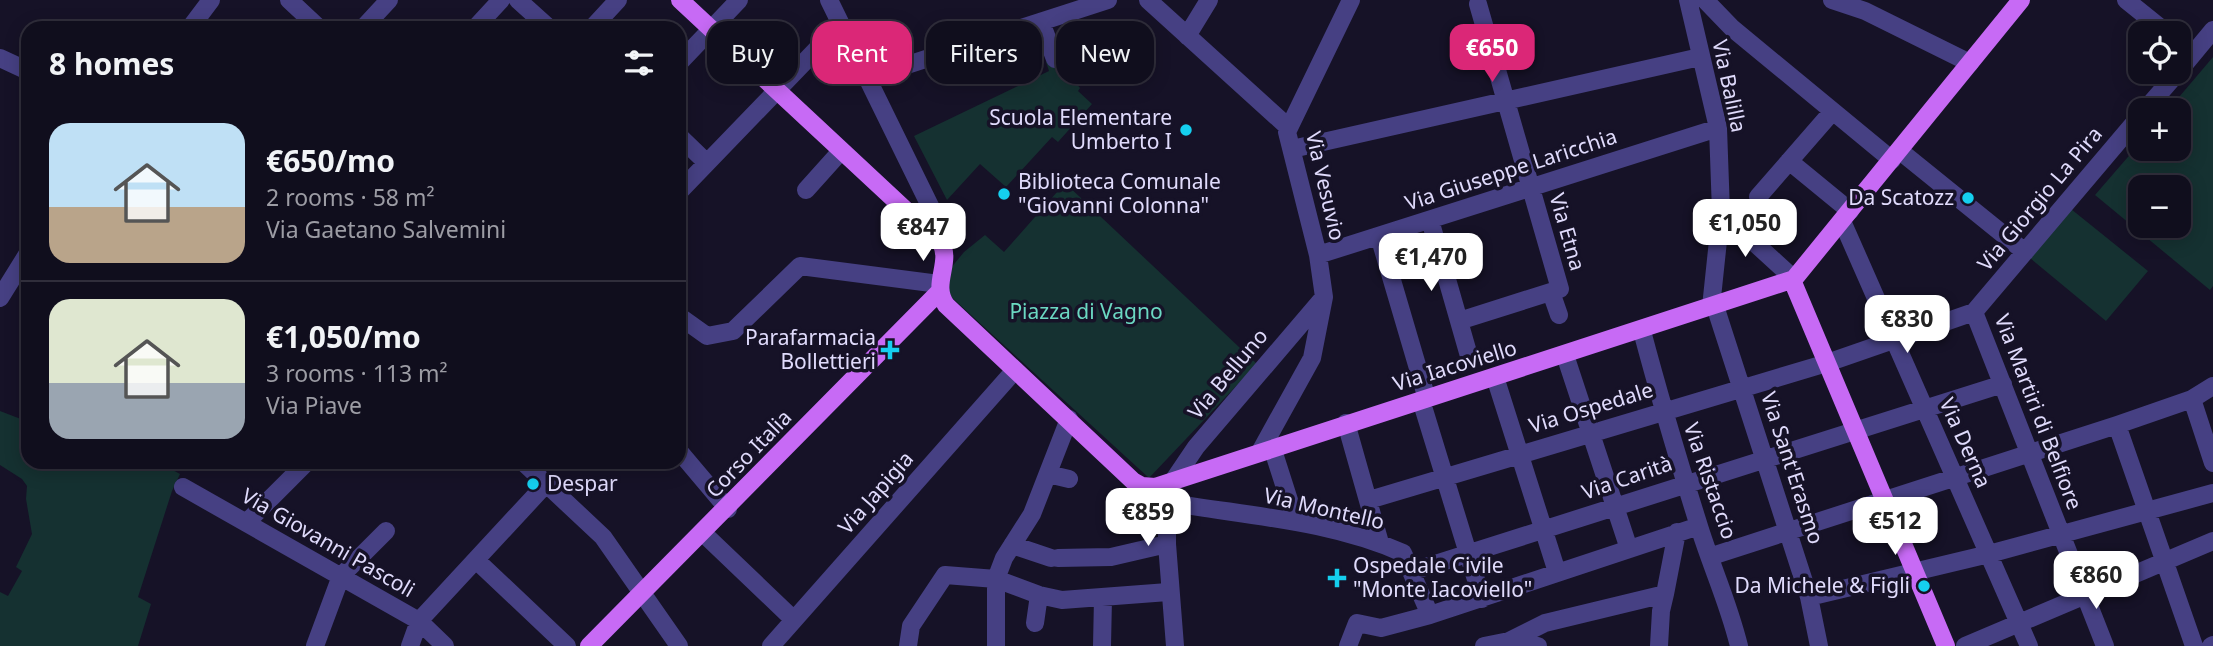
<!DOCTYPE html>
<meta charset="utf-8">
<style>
:root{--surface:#100e1d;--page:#1e1c2a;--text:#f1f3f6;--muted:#9c9ca4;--line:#302e3b;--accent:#db2777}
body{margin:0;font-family:"Noto Sans",sans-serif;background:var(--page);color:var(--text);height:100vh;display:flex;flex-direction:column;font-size:26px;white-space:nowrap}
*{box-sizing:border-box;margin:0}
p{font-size:23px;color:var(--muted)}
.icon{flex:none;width:38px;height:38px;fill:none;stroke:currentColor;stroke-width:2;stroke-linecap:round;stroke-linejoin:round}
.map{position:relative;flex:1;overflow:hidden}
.sheet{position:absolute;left:21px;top:21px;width:665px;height:448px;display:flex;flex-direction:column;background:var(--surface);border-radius:21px;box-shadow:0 4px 18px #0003,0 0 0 2px var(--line)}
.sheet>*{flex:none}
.guide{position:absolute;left:707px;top:21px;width:665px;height:63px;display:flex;gap:14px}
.controls{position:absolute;left:2128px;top:21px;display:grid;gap:14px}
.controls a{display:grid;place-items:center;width:63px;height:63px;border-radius:14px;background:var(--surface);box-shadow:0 4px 18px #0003,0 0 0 2px var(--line);font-size:35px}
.price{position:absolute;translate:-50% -60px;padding:0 16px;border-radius:14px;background:#fff;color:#222;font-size:23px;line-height:46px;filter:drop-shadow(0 2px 4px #0008)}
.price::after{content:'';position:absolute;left:50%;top:42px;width:21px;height:16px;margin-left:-10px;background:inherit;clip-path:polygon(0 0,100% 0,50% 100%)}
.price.selected{background:var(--accent);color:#fff}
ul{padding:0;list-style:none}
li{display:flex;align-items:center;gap:21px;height:175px;padding:0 28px}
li+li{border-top:2px solid var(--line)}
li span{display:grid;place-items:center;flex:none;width:196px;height:140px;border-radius:21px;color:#555}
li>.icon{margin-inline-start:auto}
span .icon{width:84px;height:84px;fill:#fffc;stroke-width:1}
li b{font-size:30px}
h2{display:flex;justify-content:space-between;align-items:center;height:84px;padding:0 28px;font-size:30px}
.pill{padding:0 24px;border-radius:21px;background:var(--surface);box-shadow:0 4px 18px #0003,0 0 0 2px var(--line);font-size:24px;line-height:63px}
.pill.selected{background:var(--accent);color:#fff}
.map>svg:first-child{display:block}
.green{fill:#153131;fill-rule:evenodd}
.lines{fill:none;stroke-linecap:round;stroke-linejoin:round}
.minor{stroke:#464083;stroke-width:18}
.major{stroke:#c76af5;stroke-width:18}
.poi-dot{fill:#15cfef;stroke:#161227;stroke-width:2.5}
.labels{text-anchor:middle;stroke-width:7;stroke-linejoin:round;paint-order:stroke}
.street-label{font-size:21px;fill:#e0dbfc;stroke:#161227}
.poi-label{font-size:21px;fill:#e0dbfc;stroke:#161227;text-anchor:end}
.park-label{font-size:21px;fill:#6bd8c2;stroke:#161227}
</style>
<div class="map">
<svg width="2213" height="646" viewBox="0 0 2213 646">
<rect width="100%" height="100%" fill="#161227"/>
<path class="green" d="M1063,56L1074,81L1080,88L1078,91L1092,104L1058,142L1052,137L1006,187L980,164L947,200L914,136L1049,71L1046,62Z
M2213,57V286L2210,290L2095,195L2140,143V149H2179V110H2168ZM2140,187H2179V226H2140Z
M1065,183L1257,364L1149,478L947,293L946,274L964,252L985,235L1004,252Z
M2071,209L2148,271L2106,321L2030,258Z
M0,411L26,421L28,416V462H158L180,474L172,491L138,597L151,604L138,646H0V592L8,596L22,571L16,567L32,534L26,499L27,486L22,479L0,465Z"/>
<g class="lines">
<path class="minor" d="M289,0L319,28
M518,0L549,28
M829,0L931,208L933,215L923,226
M1148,0L1288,127
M1688,0L1718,128L1721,212L1711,307
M1705,0L1732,28L1892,160
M1832,0L1865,11L1970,63
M2126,0L2167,33
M1041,22L1055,59
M190,28L211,0
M363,28L389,0
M475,28L501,0
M592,28L618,0
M1187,36L1209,0
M0,58L28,71
M679,63L739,0
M2179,71L2213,30
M867,78L1108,0
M2145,110L2178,72
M679,136L707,163
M1292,149L1700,57
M1900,151L2025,252
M1789,161L1850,211
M806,190L841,151
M679,192L841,24
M1758,197L1832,112
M1721,212L1794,279
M1430,220L1469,356
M1842,221L2029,646
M1379,236L1427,399
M1318,255L1718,128
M1551,292L1559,315
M0,298L28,253
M1715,306L1809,597L1819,646
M1974,312L2105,646
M1974,312L2140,116
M679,316L707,336L733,331L800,266L939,284
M1459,321L1560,289L1478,4
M1642,331C1659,395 1678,459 1698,523C1711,566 1728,601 1739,646
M1565,355L1629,549
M1495,377L1557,572
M2192,399L2213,463
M1421,400L1482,599
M1346,423L1380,543
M2117,425L2194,646
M1272,447L1296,522
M1261,450L1312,358L1324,297L1318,255L1287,132L1351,0
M679,451L728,509
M523,462L603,537L679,646
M1048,474L1069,479
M183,487L419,621L445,646
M1369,500L1827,363L1974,312
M1167,502C1246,516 1329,520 1403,553L1430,615
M247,522L307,462
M703,533L794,620
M1012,545L1051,558
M1712,556L2117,425L2192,399L2213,386
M1058,558L1111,557L1167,544
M476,560L567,646
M1413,571L2003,384
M1665,594L1677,532
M1809,597L1989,554L2213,493
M1035,623L1039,595
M1509,641L1538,646
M315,646L341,576L386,531
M410,646L419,621L546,484
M771,646L1015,370
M908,646L911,626L945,575L996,579L1039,595L1062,600L1168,592
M996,646V579L1004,558L1032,514L1069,419
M1102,646L1103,598
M1175,646L1167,544V502L1171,484L1196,447L1324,297
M1348,646L1357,623L1381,628L1430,615L1699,526
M1484,646L1509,641L1545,623L1665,594L1661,611L1659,646
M1965,646L2213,541
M2211,646L2213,645"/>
<path class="major" d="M680,0L941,243C952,263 931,284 946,305L1133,481L1142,486L1155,487L1794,279L2021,0
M1792,280L1946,646
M589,646L940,291"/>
</g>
<g class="poi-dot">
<circle cx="1186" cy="130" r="7"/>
<circle cx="1004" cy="194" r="7"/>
<circle cx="1968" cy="198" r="7"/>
<path d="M886.5 339.5h7v7h7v7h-7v7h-7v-7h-7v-7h7z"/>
<circle cx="533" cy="484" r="7"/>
<path d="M1333.5 567.5h7v7h7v7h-7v7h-7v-7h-7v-7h7z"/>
<circle cx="1924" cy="586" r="7"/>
</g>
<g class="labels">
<g class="street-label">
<text transform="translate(1729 86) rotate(78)" y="7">Via Balilla</text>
<text transform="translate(1511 170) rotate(-18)" y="7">Via Giuseppe Laricchia</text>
<text transform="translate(1325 186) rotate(77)" y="7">Via Vesuvio</text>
<text transform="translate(2040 199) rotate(-50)" y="7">Via Giorgio La Pira</text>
<text transform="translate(1567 232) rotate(74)" y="7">Via Etna</text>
<text transform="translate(1455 366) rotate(-17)" y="7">Via Iacoviello</text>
<text transform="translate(1228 374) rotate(-50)" y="7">Via Belluno</text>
<text transform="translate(1591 408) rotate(-17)" y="7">Via Ospedale</text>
<text transform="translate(2038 412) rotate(69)" y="7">Via Martiri di Belfiore</text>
<text transform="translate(1965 443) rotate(66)" y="7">Via Derna</text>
<text transform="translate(749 454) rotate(-46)" y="7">Corso Italia</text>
<text transform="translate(1792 468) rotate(72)" y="7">Via Sant'Erasmo</text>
<text transform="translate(1627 478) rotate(-19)" y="7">Via Carità</text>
<text transform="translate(1710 481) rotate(71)" y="7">Via Ristaccio</text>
<text transform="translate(876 493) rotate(-49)" y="7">Via Japigia</text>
<text transform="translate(1324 509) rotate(13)" y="7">Via Montello</text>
<text transform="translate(328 543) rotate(30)" y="7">Via Giovanni Pascoli</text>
</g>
<g class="poi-label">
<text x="1172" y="125">Scuola Elementare<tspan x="1172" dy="24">Umberto I</tspan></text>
<text x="1018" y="189" text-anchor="start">Biblioteca Comunale<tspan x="1018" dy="24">"Giovanni Colonna"</tspan></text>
<text x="1954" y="205">Da Scatozz</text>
<text x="876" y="345">Parafarmacia<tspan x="876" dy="24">Bollettieri</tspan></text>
<text x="547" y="491" text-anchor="start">Despar</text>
<text x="1353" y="573" text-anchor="start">Ospedale Civile<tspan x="1353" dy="24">"Monte Iacoviello"</tspan></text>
<text x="1910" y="593">Da Michele &amp; Figli</text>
</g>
<g class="park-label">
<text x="1086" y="319">Piazza di Vagno</text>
</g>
</g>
</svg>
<div class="controls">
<a><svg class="icon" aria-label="locate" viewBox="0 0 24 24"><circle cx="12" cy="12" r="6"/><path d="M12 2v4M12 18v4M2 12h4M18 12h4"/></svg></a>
<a>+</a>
<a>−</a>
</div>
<b class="price selected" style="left:1492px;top:84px">€650</b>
<b class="price" style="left:1745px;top:259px">€1,050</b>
<b class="price" style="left:923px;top:263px">€847</b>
<b class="price" style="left:1431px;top:293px">€1,470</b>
<b class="price" style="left:1907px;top:355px">€830</b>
<b class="price" style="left:1148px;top:548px">€859</b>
<b class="price" style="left:1895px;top:557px">€512</b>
<b class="price" style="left:2096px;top:611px">€860</b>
<div class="guide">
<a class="pill">Buy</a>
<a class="pill selected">Rent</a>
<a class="pill">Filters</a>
<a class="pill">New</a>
</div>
<section class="sheet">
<h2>8 homes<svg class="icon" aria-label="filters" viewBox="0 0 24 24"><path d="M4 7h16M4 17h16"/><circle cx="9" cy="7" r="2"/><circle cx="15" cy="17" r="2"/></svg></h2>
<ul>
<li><span style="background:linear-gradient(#bfe0f5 60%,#b9a48a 0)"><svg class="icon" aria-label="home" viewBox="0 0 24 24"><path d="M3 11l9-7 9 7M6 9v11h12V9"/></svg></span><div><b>€650/mo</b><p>2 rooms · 58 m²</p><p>Via Gaetano Salvemini</p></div></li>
<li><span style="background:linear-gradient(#dfe7d0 60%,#9aa5b1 0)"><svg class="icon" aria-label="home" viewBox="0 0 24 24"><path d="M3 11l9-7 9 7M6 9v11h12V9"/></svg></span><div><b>€1,050/mo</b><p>3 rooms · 113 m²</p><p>Via Piave</p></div></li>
</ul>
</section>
</div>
